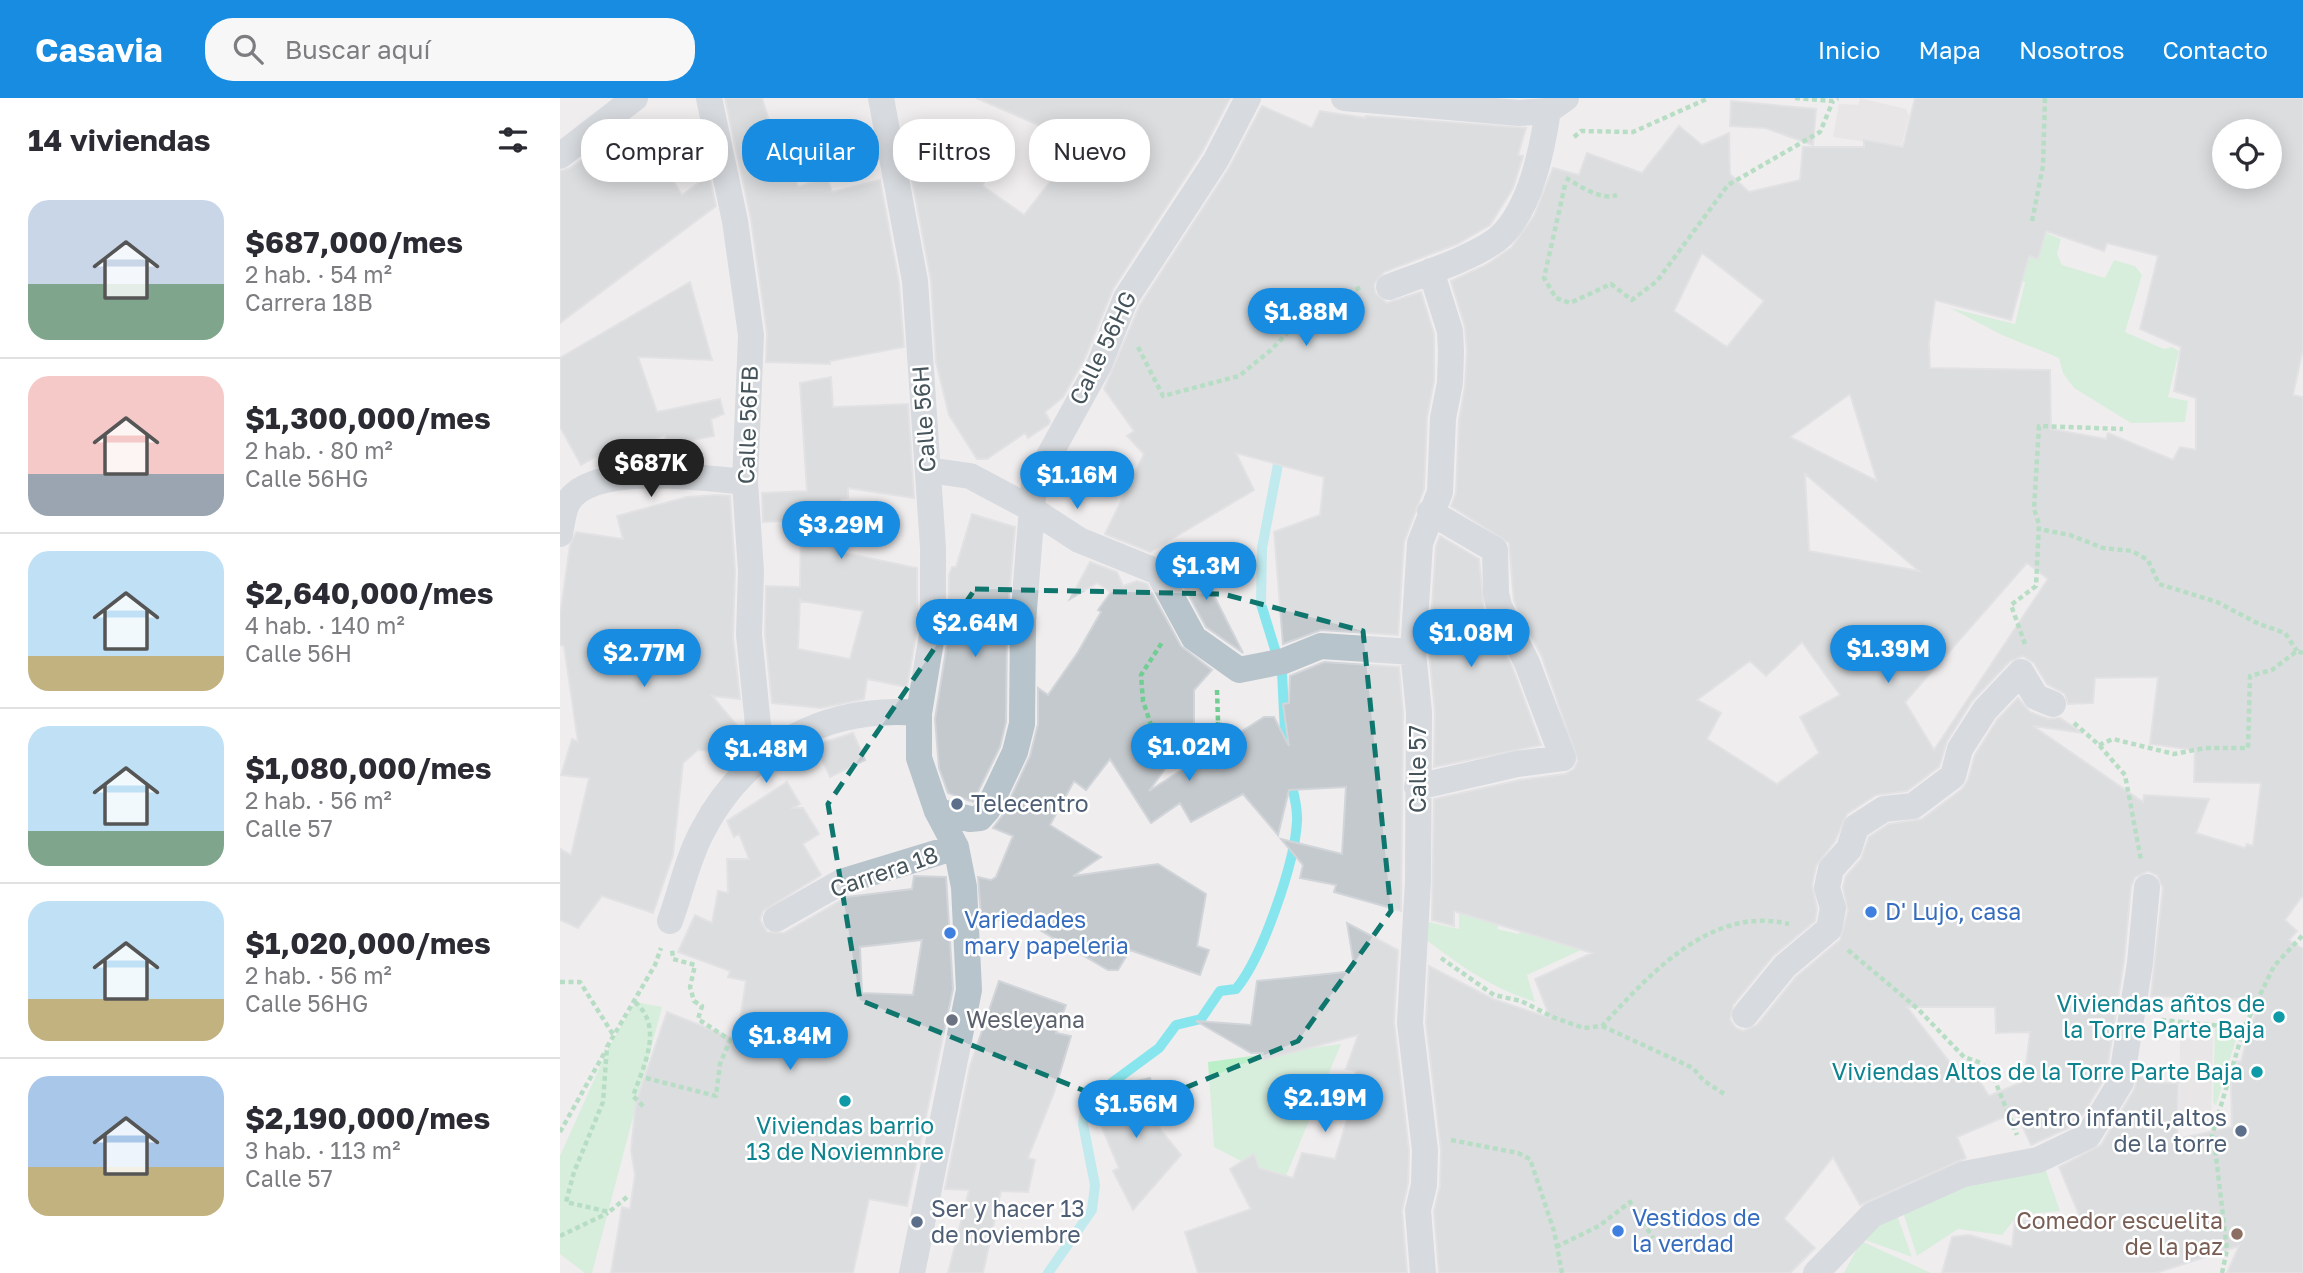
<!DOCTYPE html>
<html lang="es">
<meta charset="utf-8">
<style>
:root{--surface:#fff;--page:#f7f7f7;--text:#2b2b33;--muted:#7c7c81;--line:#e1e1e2;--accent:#178ce1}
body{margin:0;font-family:"Golos Text",sans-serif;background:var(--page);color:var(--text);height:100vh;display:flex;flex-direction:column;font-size:26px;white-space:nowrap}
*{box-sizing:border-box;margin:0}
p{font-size:23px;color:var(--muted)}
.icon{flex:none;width:38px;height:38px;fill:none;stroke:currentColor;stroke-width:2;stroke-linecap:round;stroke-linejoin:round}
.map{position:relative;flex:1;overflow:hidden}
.panel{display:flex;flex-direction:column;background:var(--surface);width:560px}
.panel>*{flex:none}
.top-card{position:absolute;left:21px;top:21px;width:665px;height:63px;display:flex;gap:14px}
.controls{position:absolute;left:1652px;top:21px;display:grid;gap:14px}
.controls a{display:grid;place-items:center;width:70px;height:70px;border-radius:50%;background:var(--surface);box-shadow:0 4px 18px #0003;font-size:35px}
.price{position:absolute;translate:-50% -60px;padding:0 16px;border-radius:24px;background:var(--accent);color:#fff;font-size:23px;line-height:46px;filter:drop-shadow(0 2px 4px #0008)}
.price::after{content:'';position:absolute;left:50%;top:42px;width:21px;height:16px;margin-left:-10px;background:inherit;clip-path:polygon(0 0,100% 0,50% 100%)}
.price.active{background:#222;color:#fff}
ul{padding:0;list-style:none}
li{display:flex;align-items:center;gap:21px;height:175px;padding:0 28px}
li+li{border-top:2px solid var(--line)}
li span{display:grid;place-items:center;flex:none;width:196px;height:140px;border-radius:21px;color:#555}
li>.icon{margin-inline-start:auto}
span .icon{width:84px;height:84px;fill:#fffc;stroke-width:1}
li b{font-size:30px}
h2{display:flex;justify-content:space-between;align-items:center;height:84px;padding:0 28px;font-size:30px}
.pill{padding:0 24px;border-radius:28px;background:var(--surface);box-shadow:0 4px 18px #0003;font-size:24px;line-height:63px}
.pill.active{background:var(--accent);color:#fff}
header{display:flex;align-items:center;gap:42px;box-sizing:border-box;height:98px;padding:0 35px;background:var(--accent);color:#fff}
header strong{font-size:33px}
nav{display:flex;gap:38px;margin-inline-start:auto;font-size:24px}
.search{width:490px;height:63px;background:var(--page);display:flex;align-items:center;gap:18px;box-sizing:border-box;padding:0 24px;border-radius:28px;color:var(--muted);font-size:26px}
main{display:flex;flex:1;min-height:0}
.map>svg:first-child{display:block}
.education{fill:#e1dee0}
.green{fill:#baefc7}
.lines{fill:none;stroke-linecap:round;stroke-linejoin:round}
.stream{stroke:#87e6ed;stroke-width:10}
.building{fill:#c4c9cd;stroke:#d1d5d9;stroke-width:2;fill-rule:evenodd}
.path{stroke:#72cd93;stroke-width:4.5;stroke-dasharray:5 3.5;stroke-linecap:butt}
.minor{stroke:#b8c4cb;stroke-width:26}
.marked{fill:none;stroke:#0f766e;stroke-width:5;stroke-dasharray:14 9;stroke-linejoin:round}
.service-dot{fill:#5c6f8a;stroke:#fff;stroke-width:2.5}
.shop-dot{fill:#3f7fe0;stroke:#fff;stroke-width:2.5}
.culture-dot{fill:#0f9aa8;stroke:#fff;stroke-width:2.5}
.worship-dot{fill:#6b7280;stroke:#fff;stroke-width:2.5}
.education-dot{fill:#8d6e63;stroke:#fff;stroke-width:2.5}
.labels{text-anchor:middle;stroke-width:5;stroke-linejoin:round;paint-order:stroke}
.street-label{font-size:23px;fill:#45545b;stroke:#fff}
.service-label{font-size:23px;fill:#4e5e75;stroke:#fff;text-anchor:start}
.shop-label{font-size:23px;fill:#366cbe;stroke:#fff;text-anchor:start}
.culture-label{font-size:23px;fill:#0d838f;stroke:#fff;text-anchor:end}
.worship-label{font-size:23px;fill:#5b616d;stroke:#fff;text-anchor:start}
.education-label{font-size:23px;fill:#785e54;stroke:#fff;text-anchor:end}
</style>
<header>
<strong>Casavia</strong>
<div class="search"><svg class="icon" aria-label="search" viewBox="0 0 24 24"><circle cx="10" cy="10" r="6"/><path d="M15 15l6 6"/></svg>Buscar aquí</div>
<nav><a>Inicio</a><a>Mapa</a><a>Nosotros</a><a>Contacto</a></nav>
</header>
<main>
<section class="panel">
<h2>14 viviendas<svg class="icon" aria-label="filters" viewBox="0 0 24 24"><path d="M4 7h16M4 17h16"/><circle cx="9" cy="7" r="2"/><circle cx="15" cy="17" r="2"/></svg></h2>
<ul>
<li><span style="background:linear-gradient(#c9d6e8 60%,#7fa58c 0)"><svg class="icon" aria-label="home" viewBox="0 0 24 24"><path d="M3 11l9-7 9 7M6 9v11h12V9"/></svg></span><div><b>$687,000/mes</b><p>2 hab. · 54 m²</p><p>Carrera 18B</p></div></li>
<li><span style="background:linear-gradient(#f6c9c9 70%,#9aa5b1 0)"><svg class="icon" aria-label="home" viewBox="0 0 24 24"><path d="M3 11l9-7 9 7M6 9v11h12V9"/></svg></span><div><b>$1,300,000/mes</b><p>2 hab. · 80 m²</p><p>Calle 56HG</p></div></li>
<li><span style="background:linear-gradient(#bfe0f5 75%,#c2b280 0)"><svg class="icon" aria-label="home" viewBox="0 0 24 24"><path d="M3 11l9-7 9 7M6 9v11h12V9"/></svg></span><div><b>$2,640,000/mes</b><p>4 hab. · 140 m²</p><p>Calle 56H</p></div></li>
<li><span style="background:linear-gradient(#bfe0f5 75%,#7fa58c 0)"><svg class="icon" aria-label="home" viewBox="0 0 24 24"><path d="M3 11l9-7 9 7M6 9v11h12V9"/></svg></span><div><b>$1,080,000/mes</b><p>2 hab. · 56 m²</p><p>Calle 57</p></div></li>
<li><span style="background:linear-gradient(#bfe0f5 70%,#c2b280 0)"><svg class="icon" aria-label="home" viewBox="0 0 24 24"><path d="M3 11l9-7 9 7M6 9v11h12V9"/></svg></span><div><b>$1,020,000/mes</b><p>2 hab. · 56 m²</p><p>Calle 56HG</p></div></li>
<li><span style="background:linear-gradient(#a9c7e8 65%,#c2b280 0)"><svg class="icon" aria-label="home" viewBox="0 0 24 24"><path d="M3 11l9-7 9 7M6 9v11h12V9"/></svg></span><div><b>$2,190,000/mes</b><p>3 hab. · 113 m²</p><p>Calle 57</p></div></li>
</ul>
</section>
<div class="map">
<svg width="1743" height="1175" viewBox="0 0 1743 1175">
<rect width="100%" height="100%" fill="#f0edee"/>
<path class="education" d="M1300,0L1346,11L1349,18L1341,49L1273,39L1279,6L1298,7Z
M1653,939L1651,1024H1619L1620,940Z"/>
<path class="green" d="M1471,129L1501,141L1497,156L1502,167L1545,180L1554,162L1575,168L1582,177L1565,234L1604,251L1612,249L1619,253L1608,299L1628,303L1625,324L1571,325L1514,290L1503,275L1499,260L1442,237L1390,210L1455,226L1465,184L1425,173Z
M899,801L942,815L937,831L959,836L965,819L1011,831L1021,852L967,877L975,904C930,889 902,869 865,841L862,816L869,824L899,831Z
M75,904L102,909L32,1175H25L0,1156V1058L47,953Z
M1655,930L1678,934L1656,1008L1653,1004Z
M781,946L723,1085L654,1049L648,964Z
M1485,1070L1500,1113L1458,1117L1442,1137L1398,1131L1357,1158L1342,1111L1409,1081Z
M1337,1117L1352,1159L1300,1140Z
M1301,1143L1371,1175H1284Z"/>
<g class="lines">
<path class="stream" d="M720,356L702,450L701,506L722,574L726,655
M488,1175L532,1112L535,1087L523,1026L526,1007L538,995L599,950L616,927L641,921L660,893L676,891C702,860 735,765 737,723C738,709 733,693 730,680"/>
</g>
<path class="building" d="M165,0H202L212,32L219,30L238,89L267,79L272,94L320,82L339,185L344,249L270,263V266L206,264L207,235L191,121Z
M416,0H670L642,54L553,191L525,260L503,299L485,314L490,323L489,326L468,340L465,335L427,361H417L389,317L376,264L371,182L344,39L347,28L433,52L423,88L464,117L500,71L505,73L501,70L520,45Z
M1355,0H1743V251L1733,297L1743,299V797L1725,822L1737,833L1729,842L1743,851V1175H1667L1679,1148L1596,1175H1382L1392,1139L1409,1137L1452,1149L1455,1121L1525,1131L1499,1069L1541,1047L1574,992L1578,978L1598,985H1618L1617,1041L1672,1029L1671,984L1675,981L1677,963L1681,964L1690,929L1702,902L1591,898L1603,790L1597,777L1588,773L1575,779L1571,788L1564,863L1546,978L1517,1026L1471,1047L1456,1014L1397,1039L1406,1060L1300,1107L1273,1059L1224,1121L1255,1150L1230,1175H879L874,1113L880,1088L881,1052L866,925L869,868L933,901L990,920L975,881L1032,855L894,813V828L872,822L874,701L960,682L1005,676L1014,671L1018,663L982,559L954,503L949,445L891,408L896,395L899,322L905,288L907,253L905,229L891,183L926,167L951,150L974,118L993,70L1019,77L1027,55L1082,75L1119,28L1142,47L1169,35L1170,76L1189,94L1240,82L1243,49H1304V42L1343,49ZM1664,33H1710V79H1664ZM1486,133L1544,153L1547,145L1598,158L1580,231L1621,249L1614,293L1636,300V352L1620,349L1613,362L1548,335L1546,341L1491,331L1490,272L1370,270L1369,245L1375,202L1451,222L1469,158L1478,161ZM1142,155L1204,203L1167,249L1114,213ZM1290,296L1317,383L1230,339ZM1245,376L1359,473L1249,453ZM1467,465L1488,481L1374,652L1345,604ZM1242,544L1280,597L1240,619L1259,655L1217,686L1147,641L1161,615L1137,602L1190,563L1206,578ZM1463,558L1474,565L1487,586L1505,596L1508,606L1533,605L1535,580L1598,579L1590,646L1635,652L1634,684L1701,685L1693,748L1687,746L1685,750L1636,735L1649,701L1584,697L1583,704L1473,628L1523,635L1500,620L1488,621L1470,614L1458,600L1437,622L1415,657L1408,682L1402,691L1362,721L1329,726L1309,739L1301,761L1286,778L1283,789L1288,813L1280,842L1236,879L1197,927L1183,933L1176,930L1170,922L1173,907L1213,858L1255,823L1257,811L1252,787L1256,768L1275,743L1287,716L1316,697L1347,693L1379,669L1387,643L1412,603L1450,563ZM1347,909H1435L1436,935L1470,934L1464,983L1429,998L1415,976L1402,980Z
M1171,3L1256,11L1253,47L1205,30L1170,28Z
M702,8L752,30L760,13L806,20V18L966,30L958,57L963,58L953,90L930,127L897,146L824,174L814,186L815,195L827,205L861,194L874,236V283L867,319L864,391L844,444L838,537L761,532L723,546L714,434L760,417L764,379L676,355L694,392L590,454L545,436L584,356L567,338L574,333L544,291L580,207L669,70Z
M55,39L76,72L98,58L122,97L149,77L156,108L0,225V73L10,70Z
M130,184L152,262L78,259L97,314L160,301L164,316L151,321L154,338L107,347L105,337L66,351L56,348L21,367L0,329V260Z
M271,279L273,309L348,306L354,400L288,390V400L281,401L280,454L357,470V530L347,589L307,581L304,601L261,610L212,605L205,536L206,488L240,489L241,422L203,424L202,395L247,393L240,285ZM240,500V503L303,513L290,561L238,551Z
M157,397L170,398L175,473L173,539L180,601L152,598L181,632L155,653L138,652L123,665L113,757L93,815L42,798L18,830L0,822V751L11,757L29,680L1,677L12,641L18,644L4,548L0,547V517L10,447L16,434L63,441L57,418L127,399Z
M412,416L455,429L447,524L446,624L440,649L413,704L388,695L379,670L375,621L389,533V477L392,469H396Z
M880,438L919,461L924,512L953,571L981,647L874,669L875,614L869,554L876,448Z
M636,462L683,555L646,529L614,470Z
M530,464L557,474L563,488L577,483L587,486L621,548L652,572L634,592V631L589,693L704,619H714L729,648L723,606L729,605L730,578L764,564L839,569L843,615L841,813L774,794L776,787L740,780L743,767L721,741L782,756L786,689L729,692L718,737L683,696L631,724L620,705L591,725L550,661L526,692L514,683L490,727L541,759L513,778L598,766L646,796L637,848L649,852L640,877L570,852L558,872H548L476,830L421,818L418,779L431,782L436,779L453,738L433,730L442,718L470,658L478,626V590L488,597L518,554L541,514L538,512L551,494L537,485L510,501Z
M293,635L305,662L270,679L255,647Z
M227,684L240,706L233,710H243L259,736L243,746L261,777L203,813L200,822L207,834L224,835L287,799L352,791L354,778L386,779L393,891L347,1108L309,1101L293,1175H51L62,1109L70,1111L75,1077L71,1052L76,1004L107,914L177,942L186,883L168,879L170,873L118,854L135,817L152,825L158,793L168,795L167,761H189L179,736L174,739L167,723ZM362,842L353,897L302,895L300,849Z
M787,825L838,852L834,924L849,1053L848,1085L842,1113L847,1175H638L625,1134L691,1111L670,1071L694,1056L699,1070L733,1080L742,1055L775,1061L796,992L791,990L796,973L786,971L798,937L703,962V955H691L636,923L691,927L697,883L795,873Z
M439,883L506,907L496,935L511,938L494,995L468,1060L475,1062L468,1094L441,1093L423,1175H388L409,1092L385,1091L410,968Z
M590,980L600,1031L621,1057L573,1112L553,1073L559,1070L532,1006L566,998L563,986Z"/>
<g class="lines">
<path class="path" d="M1235,0L1273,3L1278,0
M1014,39L1021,33L1073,34L1149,0
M1006,80C1020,88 1041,103 1057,97
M1005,87L984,180L996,200L1010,205L1051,186L1072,202L1097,183L1168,87L1260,34L1273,3
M1472,123L1483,68L1485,0
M578,249L603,298L679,278L711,252L744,217L803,188
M1484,432L1510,437L1543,450L1572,453L1588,462L1599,486L1657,504L1699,526L1725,535L1737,553
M1465,546L1451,507L1476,488L1479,426L1474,411L1479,328L1563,331
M657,592L658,623L674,646
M1514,625L1539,647L1565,677L1581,762
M594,636L583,603L581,577L603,543
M1539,647L1553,641L1614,656L1645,650H1688L1690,578L1712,572L1737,553L1743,555
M655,671L658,624
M1288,852L1357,910L1404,959L1421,965L1433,978L1457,1037
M881,860L934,897L961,903L995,920L1024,930L1042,928C1090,876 1151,807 1229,826
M0,884H20L54,938
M75,904C104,929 84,967 73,998L84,1009
M1601,922L1684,930
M1042,928L1133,970L1144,983L1166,997
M86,980L156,998L160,966L170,942L138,921L142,908L134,903L130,889L135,867L113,861L112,851
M0,1034L46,952
M891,1042L958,1055L970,1061L994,1133L1002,1175
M67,1099L49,1114L6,1104L14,1074L43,1004L47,949L95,867L101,850
M0,1138L48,1115
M996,1149L1039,1128L1070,1104L1093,1140
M1662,1175L1667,1152L1655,1050L1651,1041L1684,930L1714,868L1743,837"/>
<path class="minor" d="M149,0L175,123L191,237L185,384L191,473L189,537L201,657
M321,0L355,183L373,450V531L359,615V660L377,713L396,749L404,789L409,892L352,1175
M784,0L959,15L988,13L1006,0
M0,58L75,0
M829,189C858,178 920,158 941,138C971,109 982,52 988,13
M368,372L410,378L470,410L519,442L598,474L634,540L679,572L724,563L761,548L853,554
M0,436C2,426 3,413 8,404C33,364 143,380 185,384
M857,689L957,666L1003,660L967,565L939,508L936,496L935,452L870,414
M377,713L410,721L420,720L428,711L455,654L462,626L463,524L474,385L539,267L566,200L656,62L688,0
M216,821L281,784L396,749
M110,823C121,793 128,759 143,732C186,650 266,607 359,615
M1185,917L1225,868L1269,831L1273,810L1267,790L1271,771L1289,751L1296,729L1324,711L1353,708L1393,678L1400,651L1425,612L1461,574L1476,599L1493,606
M863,1175L858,1112L864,1087L865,1052L850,925L858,783L859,614L853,554L860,445L880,394L883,320L890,285L891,253L890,233L871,173
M1256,1175L1312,1117L1404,1076L1478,1062L1528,1038L1561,984L1580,865L1587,789"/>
</g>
<path d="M0 0H1743V1175H0ZM415,491L663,496L803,533L831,813L738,943L572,1012L300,902L268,706Z" fill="#f0edee" fill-opacity=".55" fill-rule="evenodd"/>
<path class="marked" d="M415,491L663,496L803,533L831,813L738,943L572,1012L300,902L268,706Z"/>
<g class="service-dot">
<circle cx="397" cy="706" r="7"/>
<circle cx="1681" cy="1033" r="7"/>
<circle cx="357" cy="1124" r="7"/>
</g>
<g class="shop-dot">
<circle cx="1311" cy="814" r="7"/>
<circle cx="390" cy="835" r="7"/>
<circle cx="1058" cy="1133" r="7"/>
</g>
<g class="culture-dot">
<circle cx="1719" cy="919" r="7"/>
<circle cx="1697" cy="974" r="7"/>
<circle cx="285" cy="1003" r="7"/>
</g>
<circle class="worship-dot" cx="392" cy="922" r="7"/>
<circle class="education-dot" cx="1677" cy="1136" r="7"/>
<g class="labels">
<g class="street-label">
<text transform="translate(543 250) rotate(-64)" y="8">Calle 56HG</text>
<text transform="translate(364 321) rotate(-94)" y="8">Calle 56H</text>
<text transform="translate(188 327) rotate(-88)" y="8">Calle 56FB</text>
<text transform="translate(858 671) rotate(-90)" y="8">Calle 57</text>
<text transform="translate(324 774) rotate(-19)" y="8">Carrera 18</text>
</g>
<g class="service-label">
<text x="411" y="714">Telecentro</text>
<text x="1667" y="1028" text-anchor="end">Centro infantil,altos<tspan x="1667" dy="26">de la torre</tspan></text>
<text x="371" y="1119">Ser y hacer 13<tspan x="371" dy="26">de noviembre</tspan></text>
</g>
<g class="shop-label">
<text x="1325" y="822">D' Lujo, casa</text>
<text x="404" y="830">Variedades<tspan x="404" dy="26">mary papeleria</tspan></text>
<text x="1072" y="1128">Vestidos de<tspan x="1072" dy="26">la verdad</tspan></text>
</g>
<g class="culture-label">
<text x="1705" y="914">Viviendas añtos de<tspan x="1705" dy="26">la Torre Parte Baja</tspan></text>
<text x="1683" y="982">Viviendas Altos de la Torre Parte Baja</text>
<text x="285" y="1036" text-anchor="middle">Viviendas barrio<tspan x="285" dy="26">13 de Noviemnbre</tspan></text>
</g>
<g class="worship-label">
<text x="406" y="930">Wesleyana</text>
</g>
<g class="education-label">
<text x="1663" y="1131">Comedor escuelita<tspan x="1663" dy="26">de la paz</tspan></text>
</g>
</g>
</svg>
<div class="controls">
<a><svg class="icon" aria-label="locate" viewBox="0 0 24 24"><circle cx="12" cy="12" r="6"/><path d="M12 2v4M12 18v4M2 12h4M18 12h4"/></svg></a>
</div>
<b class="price" style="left:746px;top:250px">$1.88M</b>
<b class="price active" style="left:91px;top:401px">$687K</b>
<b class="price" style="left:517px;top:413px">$1.16M</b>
<b class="price" style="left:281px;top:463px">$3.29M</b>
<b class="price" style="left:646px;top:504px">$1.3M</b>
<b class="price" style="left:415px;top:561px">$2.64M</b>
<b class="price" style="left:911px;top:571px">$1.08M</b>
<b class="price" style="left:1328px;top:587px">$1.39M</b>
<b class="price" style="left:84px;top:591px">$2.77M</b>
<b class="price" style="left:629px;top:685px">$1.02M</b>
<b class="price" style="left:206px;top:687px">$1.48M</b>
<b class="price" style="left:230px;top:974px">$1.84M</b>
<b class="price" style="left:765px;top:1036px">$2.19M</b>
<b class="price" style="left:576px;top:1042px">$1.56M</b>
<div class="top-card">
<a class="pill">Comprar</a>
<a class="pill active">Alquilar</a>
<a class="pill">Filtros</a>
<a class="pill">Nuevo</a>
</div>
</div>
</main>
